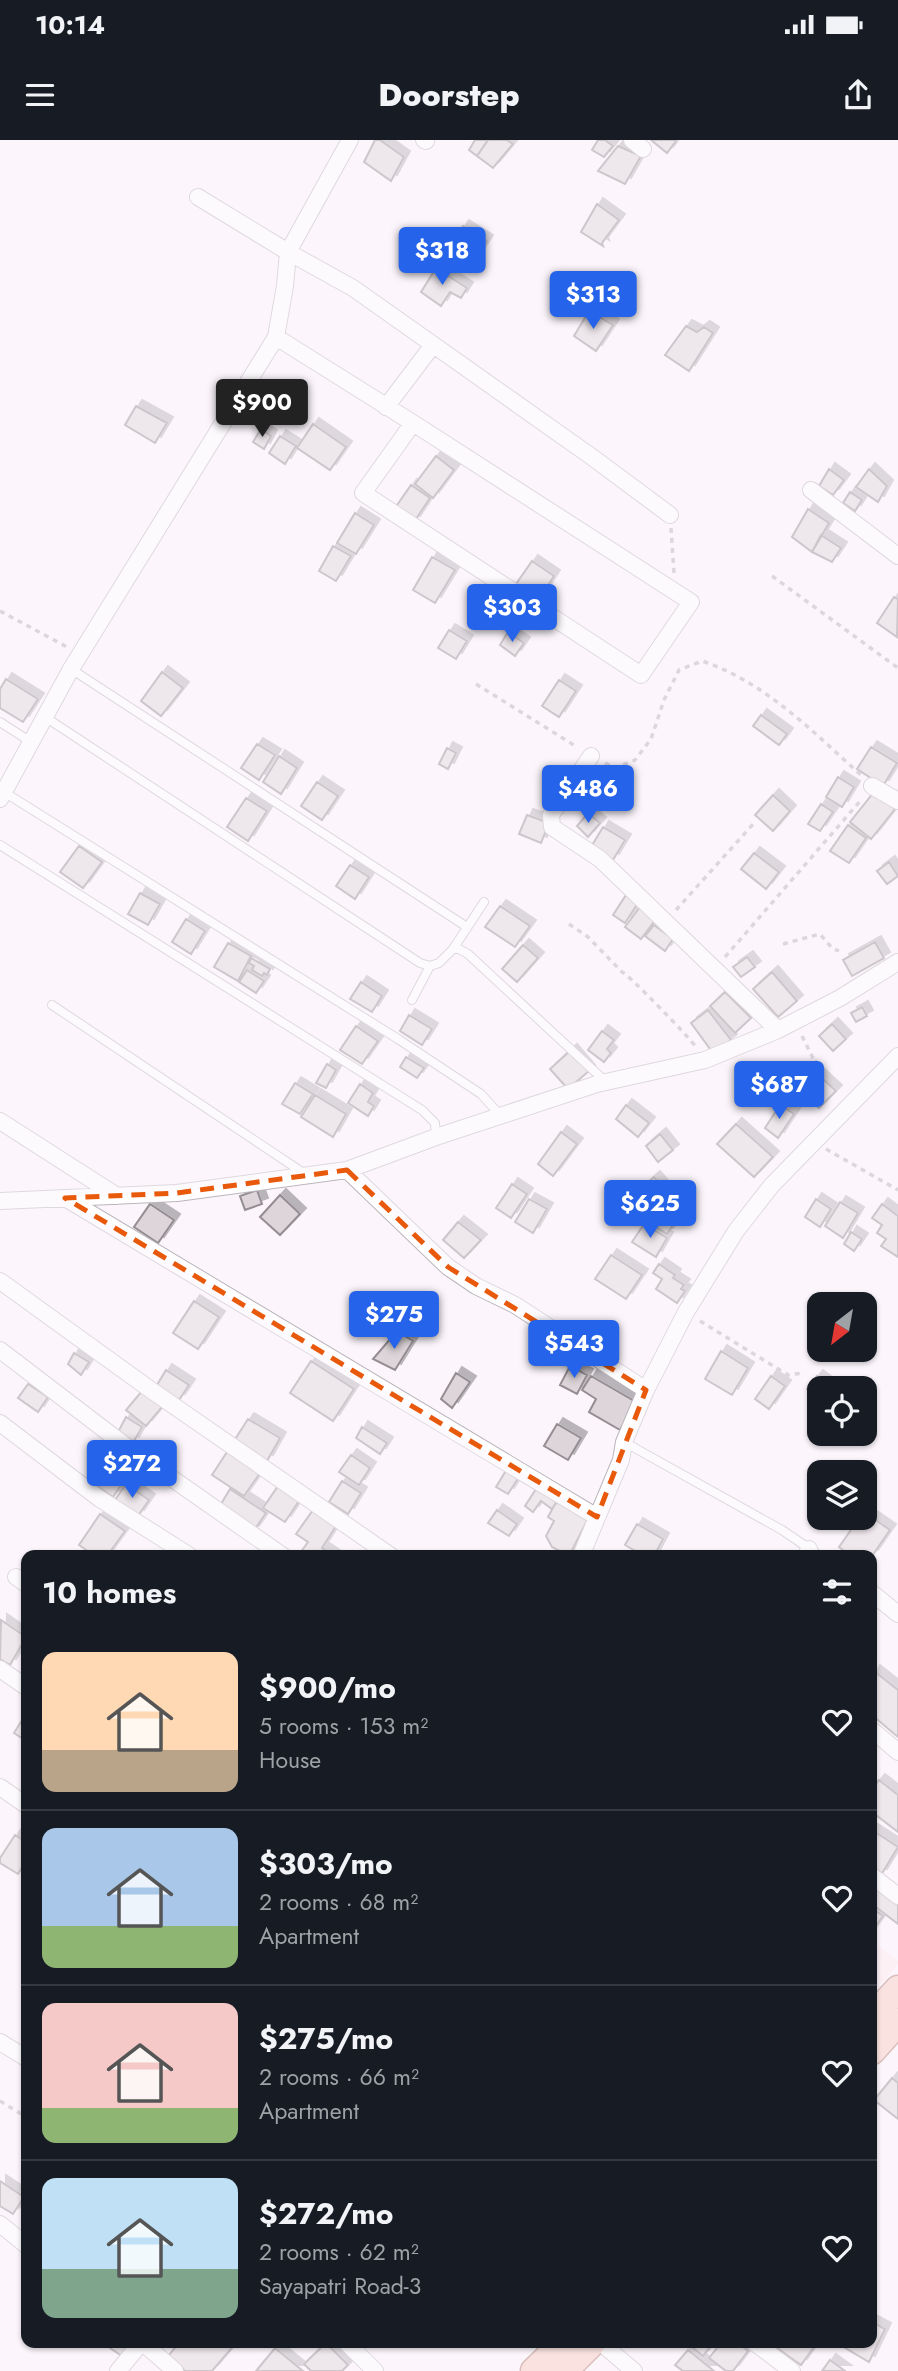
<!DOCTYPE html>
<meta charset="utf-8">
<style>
:root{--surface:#171b24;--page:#242831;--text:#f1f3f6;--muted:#9ea1a6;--line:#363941;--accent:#2563eb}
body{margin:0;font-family:Jost,sans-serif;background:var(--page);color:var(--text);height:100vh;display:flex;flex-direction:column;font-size:26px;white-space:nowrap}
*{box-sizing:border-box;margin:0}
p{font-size:23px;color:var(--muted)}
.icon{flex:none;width:38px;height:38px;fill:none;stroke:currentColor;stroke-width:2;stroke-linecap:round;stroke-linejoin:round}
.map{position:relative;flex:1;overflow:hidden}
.side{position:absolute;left:21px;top:1410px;width:856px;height:798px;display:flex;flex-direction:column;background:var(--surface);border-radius:14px;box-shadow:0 2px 5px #0004}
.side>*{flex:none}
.needle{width:46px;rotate:211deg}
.fabs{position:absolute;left:807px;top:1152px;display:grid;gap:14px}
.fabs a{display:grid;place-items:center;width:70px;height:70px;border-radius:14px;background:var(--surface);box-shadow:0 2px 5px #0004;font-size:35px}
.price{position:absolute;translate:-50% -60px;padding:0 16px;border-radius:7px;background:var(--accent);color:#fff;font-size:23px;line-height:46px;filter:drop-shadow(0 2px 4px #0008)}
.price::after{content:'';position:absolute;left:50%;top:42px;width:21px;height:16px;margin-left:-10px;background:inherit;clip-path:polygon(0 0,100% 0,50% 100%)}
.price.current{background:#222;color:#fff}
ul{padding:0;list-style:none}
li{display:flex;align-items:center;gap:21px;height:175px;padding:0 21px}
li+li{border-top:2px solid var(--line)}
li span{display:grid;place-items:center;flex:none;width:196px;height:140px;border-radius:14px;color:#555}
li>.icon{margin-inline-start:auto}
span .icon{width:84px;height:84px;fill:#fffc;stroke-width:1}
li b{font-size:30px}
h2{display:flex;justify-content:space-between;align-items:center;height:84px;padding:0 21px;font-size:30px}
.status{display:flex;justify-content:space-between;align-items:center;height:49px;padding:0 35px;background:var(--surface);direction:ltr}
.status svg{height:19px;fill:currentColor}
header{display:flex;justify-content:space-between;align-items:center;height:91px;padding:0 21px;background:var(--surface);font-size:32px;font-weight:800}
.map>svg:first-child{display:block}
.education{fill:#fde8ee}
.building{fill:#ddd5d9;stroke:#948d91;stroke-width:2;filter:url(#shadow)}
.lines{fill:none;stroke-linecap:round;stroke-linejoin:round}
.service-casing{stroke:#bcb6bc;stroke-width:10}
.minor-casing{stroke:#bcb6bc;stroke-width:18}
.primary-casing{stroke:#b27e71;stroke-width:29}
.path{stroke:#b7b2b7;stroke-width:3.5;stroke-dasharray:5 5;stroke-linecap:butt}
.service{stroke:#fff;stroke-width:8}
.minor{stroke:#fff;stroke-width:16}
.primary{stroke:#f9cabe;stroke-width:26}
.marked{fill:none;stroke:#e8590c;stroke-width:5;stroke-dasharray:14 9;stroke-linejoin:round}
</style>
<div class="status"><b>10:14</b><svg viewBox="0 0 49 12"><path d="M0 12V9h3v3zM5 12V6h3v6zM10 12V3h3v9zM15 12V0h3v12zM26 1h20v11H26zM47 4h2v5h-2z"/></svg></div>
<header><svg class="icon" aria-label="menu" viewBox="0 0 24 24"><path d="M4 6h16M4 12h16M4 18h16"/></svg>Doorstep<svg class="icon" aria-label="share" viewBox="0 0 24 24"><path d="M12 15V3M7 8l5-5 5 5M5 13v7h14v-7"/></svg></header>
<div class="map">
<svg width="898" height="2231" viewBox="0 0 898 2231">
<defs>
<filter id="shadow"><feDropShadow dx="6" dy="-6" stdDeviation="0" flood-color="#0004"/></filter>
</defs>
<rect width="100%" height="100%" fill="#fcf6fc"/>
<path class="education" d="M872,1801L898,1821V1824L872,1855Z"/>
<path class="building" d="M375,0H380L404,17L391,41L364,22Z
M475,0H488L477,16L469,10Z
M488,0H507L513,4L493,28L477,16Z
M598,0H605L613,6L604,17L592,10Z
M651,0H675L676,1L667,13Z
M618,6L641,16L625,44L598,31Z
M597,64L619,80L602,103L603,106L581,92Z
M463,86L487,101L470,127L447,112Z
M436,128L467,148L461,158L450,152L441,166L421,152Z
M589,171L613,185L596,211L574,196Z
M686,186L697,192L704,187L713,193L689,231L665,215Z
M136,266L167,283L155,303L125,285Z
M313,284L346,307L330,330L297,308Z
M261,289L271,296L264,309L253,302Z
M280,296L296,306L285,324L269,313Z
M436,316L454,330L433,358L415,344Z
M829,329L844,340L833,355L819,346Z
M869,329L887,346L878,362L856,347Z
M411,345L430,358L414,382L395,368Z
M850,352L862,360L855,371L843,363Z
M808,369L829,383L812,412L792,397Z
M355,373L374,385L356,414L337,403Z
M821,395L841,408L832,422L812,412Z
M333,406L351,416L336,441L319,431Z
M432,417L455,430L435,463L413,450Z
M532,421L554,436L537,462L514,447Z
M894,457L898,459L897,497L877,483Z
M449,490L467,501L456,519L438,508Z
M508,492L524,503L515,516L500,505Z
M162,532L183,548L161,576L141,561Z
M6,539L38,559L23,582L0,568V549Z
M559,540L576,551L559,577L542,566Z
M761,575L787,594L779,605L753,586Z
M257,604L275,615L259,640L241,628Z
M871,607L897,623L883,646L857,629Z
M447,608L456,613L448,629L439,624Z
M279,616L297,628L281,654L263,642Z
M838,637L854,647L842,667L826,657Z
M317,642L338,656L322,680L301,666Z
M874,652L895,669L871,699L850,682Z
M773,655L790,671L773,691L755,675Z
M246,658L267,671L248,701L227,687Z
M821,664L833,672L820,691L808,684Z
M588,673L600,683L588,697L577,686Z
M527,675L549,683L541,703L519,694Z
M848,685L866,698L849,723L830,711Z
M603,687L625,700L613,720L591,707Z
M79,706L102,722L83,748L60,732Z
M754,713L779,732L766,749L741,729Z
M889,722L898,736L887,744L877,731Z
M350,725L369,737L355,759L336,746Z
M140,753L160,764L148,785L128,774Z
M626,755L638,763L625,783L613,775Z
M500,766L530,786L515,807L485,787Z
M640,767L656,779L641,799L625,787Z
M186,779L205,791L191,814L172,802Z
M654,785L673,799L665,811L645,796Z
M875,802L884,818L852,836L843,820Z
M228,803L251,816L238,841L214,827Z
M523,805L538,818L517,842L502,829Z
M747,817L755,827L741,837L733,827Z
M251,818L270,829L267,835L264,833L262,836L252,830L254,826L249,823Z
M247,830L264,841L256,853L239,842Z
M772,832L797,861L778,877L753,849Z
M361,842L382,856L372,872L350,859Z
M725,852L751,878L735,893L710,866Z
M862,867L867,876L856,882L851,873Z
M708,870L731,900L713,913L691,883Z
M409,875L432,889L422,905L400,891Z
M832,884L846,899L833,911L819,896Z
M356,886L378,901L362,924L340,910Z
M602,891L614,900L607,909L611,913L604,922L588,910Z
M571,910L589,931L568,949L550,929Z
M406,917L424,928L417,938L400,927Z
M327,924L336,930L326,948L316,943Z
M810,927L836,951L819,968L794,944Z
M750,936L761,945L754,956L742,945Z
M295,943L313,954L300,974L282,964Z
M771,943L784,955L773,966L760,955Z
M360,944L373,953L368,962L374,966L368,976L348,963Z
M315,955L346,974L333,997L301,977Z
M626,965L649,983L638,997L616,979Z
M780,965L794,974L778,998L765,988Z
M736,984L773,1017L754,1037L717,1004Z
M561,992L577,1004L553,1036L538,1024Z
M660,994L673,1010L658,1022L646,1006Z
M654,1037L668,1053L661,1059L647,1043Z
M512,1044L527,1054L511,1078L496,1068Z
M257,1050L262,1064L245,1070L240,1056Z
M280,1055L300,1074L280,1095L260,1077Z
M529,1059L547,1069L533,1093L515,1082Z
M816,1059L831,1069L820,1087L805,1077Z
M840,1062L858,1073L843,1098L825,1086Z
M662,1063L680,1075L667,1094L656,1087L662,1079L654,1074Z
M150,1064L174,1080L158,1103L134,1087Z
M882,1064L898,1076V1117L881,1106L886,1099L877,1093L882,1085L872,1078Z
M458,1082L481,1100L464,1118L443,1100Z
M644,1084L667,1098L656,1117L632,1102Z
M851,1092L862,1099L854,1111L844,1104Z
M611,1115L642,1135L626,1159L595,1139Z
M659,1124L675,1135L673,1138L684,1145L681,1149L685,1151L677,1163L656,1149L662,1139L653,1133Z
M194,1161L219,1177L198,1209L173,1193Z
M397,1191L413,1201L395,1230L373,1219Z
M721,1211L748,1228L732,1255L705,1239Z
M74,1213L89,1222L81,1235L68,1224Z
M311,1221L354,1249L333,1281L290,1253Z
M570,1226L587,1235L577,1254L560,1245Z
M166,1230L189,1245L179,1260L157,1245Z
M456,1233L470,1242L452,1268L441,1259Z
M591,1236L636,1262L620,1290L589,1272L596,1259L582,1250Z
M771,1236L785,1246L769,1269L755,1259Z
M817,1236L829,1245L827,1248H819V1258L807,1249Z
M28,1244L48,1257L38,1272L18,1258Z
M142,1251L162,1267L146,1286L126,1270Z
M126,1277L142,1287L133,1303L117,1294Z
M248,1279L280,1298L267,1321L234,1301Z
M557,1284L581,1298L568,1320L544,1306Z
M362,1287L387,1303L380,1314L356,1298Z
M227,1312L260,1333L244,1356L212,1335Z
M351,1315L370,1328L359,1345L339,1332Z
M101,1328L123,1342L113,1357L91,1342Z
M507,1329L519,1337L508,1354L496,1347Z
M342,1341L361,1353L348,1374L329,1362Z
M126,1344L149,1360L138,1376L115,1360Z
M278,1346L299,1361L285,1382L263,1368Z
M538,1346L558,1360L552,1369L541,1361L533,1372L525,1366Z
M230,1349L266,1373L253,1392L218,1369Z
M556,1362L588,1379L569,1416L552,1407L546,1396L554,1381L548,1377Z
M313,1370L336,1386L322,1408L334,1416H298L308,1402L296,1394Z
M497,1370L517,1384L509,1396L488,1383Z
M864,1372L890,1390L872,1416H851L839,1407L860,1377H864Z
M100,1374L125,1391L107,1416H95L79,1405Z
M637,1384L663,1399L654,1416H644L625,1405Z
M1,1480L26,1497L10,1525L0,1519Z
M874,1531L898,1550V1597L872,1575V1535Z
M26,1574V1601L14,1593Z
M879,1640L898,1655V1692L872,1672V1649Z
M872,1690L898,1707L881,1735L872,1729Z
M15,1695L26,1702V1721L18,1734L0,1723V1718Z
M879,1745L898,1759V1784L872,1764V1755Z
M872,1768L883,1776L872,1791Z
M892,1938L898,1943V1979L874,1960Z
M0,2041L24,2057L13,2074L0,2066Z
M872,2182L885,2189L869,2222L842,2206L843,2203H872Z
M114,2203H130L122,2216L110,2208Z
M179,2203H236L212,2231H185L168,2216Z
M326,2203L348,2225L342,2231H311L304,2224Z
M687,2203H713L703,2216Z
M721,2203H738L748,2211L733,2231H726L709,2218Z
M781,2203H815L816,2204L801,2225L777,2208Z
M275,2208L303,2231H256Z
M688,2210L714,2231H683L675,2225Z
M830,2220L845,2231H822Z"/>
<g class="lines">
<g class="service-casing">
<path id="service" d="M71,529L467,787
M45,577L420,823L430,826L439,823L453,809H459L468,814L606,942
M0,582L31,602
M4,652L398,899L481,954L500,975
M0,705L422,970L435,983L436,997
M453,809L484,762
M412,860L430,826
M52,865L305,1034
M624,1302L782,1390L820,1416"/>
</g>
<g class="minor-casing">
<path id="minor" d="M424,0L426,1
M632,0L643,9
M198,57L288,112L353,148L592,317L670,375
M276,197L413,283L363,353L641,535L691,462L413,283
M386,267L433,205
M811,350L898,416
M591,616L551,675L552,687L600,719L778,890
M872,646L898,661
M0,659L71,529L276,197L285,146L288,112L350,0
M0,981L117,1056
M347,1030L448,1127L476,1146L515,1165L646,1250
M65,1058L597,1377
M0,1061L177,1053L347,1030L436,997L597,944L705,920L778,890L840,858L898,822
M0,1141L151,1250L391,1416
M0,1210L127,1307L283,1416
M0,1283L100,1359L190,1416
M581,1416L621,1320L624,1302L646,1250L686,1172L736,1091L772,1045L898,916
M806,1416L809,1409
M16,1437L26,1444
M872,1453L898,1474
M0,1529L26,1547
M872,1590L898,1612
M0,1647L26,1665
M872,1736L898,1756
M0,1902L26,1918
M0,2084L26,2105
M143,2203L175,2231
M347,2203L375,2231
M601,2203L634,2231
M755,2203L792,2231
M118,2231L141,2203"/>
</g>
<g class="primary-casing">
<path id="primary" d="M872,1877L898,1849
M872,1911L898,1882
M534,2231L563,2203
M564,2231L592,2203"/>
</g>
<path class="path" d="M671,388L674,433
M772,436L898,528
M0,471L67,507
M476,544L577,607
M605,623L615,628L635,620L651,599L664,560L679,530L702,521C765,542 813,592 861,635
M676,770L755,682
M569,784L588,797L622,832C628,834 690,898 696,907
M783,804L820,794L832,808L839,811
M725,817L862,659
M802,896L813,918L834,940
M826,1009L898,1050
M700,1181L788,1235L803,1233
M0,1961L26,1977"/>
<use href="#service" class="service"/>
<use href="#minor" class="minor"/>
<use href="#primary" class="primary"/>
</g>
<path d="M0 0H898V2231H0ZM347,1030L448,1127L646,1250L597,1377L65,1058L177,1053Z" fill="#fcf6fc" fill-opacity=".55" fill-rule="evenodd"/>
<path class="marked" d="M347,1030L448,1127L646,1250L597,1377L65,1058L177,1053Z"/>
</svg>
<div class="fabs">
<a><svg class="needle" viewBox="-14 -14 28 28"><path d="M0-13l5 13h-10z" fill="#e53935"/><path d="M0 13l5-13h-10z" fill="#9ea1a6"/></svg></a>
<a><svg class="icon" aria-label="locate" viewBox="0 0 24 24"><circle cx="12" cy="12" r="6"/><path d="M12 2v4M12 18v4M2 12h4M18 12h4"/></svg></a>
<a><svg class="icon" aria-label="layers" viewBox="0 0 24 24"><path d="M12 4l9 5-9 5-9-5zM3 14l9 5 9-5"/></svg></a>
</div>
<b class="price" style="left:442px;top:147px">$318</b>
<b class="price" style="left:593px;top:191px">$313</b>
<b class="price current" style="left:262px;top:299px">$900</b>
<b class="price" style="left:512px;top:504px">$303</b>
<b class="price" style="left:588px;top:685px">$486</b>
<b class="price" style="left:779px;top:981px">$687</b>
<b class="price" style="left:650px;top:1100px">$625</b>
<b class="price" style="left:394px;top:1211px">$275</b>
<b class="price" style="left:574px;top:1240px">$543</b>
<b class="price" style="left:132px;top:1360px">$272</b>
<section class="side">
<h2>10 homes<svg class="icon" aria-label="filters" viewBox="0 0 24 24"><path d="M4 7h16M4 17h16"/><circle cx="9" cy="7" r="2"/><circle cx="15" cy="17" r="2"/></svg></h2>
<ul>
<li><span style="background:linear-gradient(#ffd9b3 70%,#b9a48a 0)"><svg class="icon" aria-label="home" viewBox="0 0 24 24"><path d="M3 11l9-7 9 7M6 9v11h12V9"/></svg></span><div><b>$900/mo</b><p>5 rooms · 153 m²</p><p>House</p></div><svg class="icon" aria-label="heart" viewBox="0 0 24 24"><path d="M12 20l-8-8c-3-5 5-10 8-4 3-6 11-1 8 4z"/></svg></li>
<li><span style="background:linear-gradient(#a9c7e8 70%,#8fb573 0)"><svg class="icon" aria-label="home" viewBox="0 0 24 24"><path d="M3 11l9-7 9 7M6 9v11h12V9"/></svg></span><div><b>$303/mo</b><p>2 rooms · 68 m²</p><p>Apartment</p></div><svg class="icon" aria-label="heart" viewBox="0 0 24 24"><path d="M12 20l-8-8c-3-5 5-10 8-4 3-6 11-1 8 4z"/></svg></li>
<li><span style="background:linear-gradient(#f6c9c9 75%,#8fb573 0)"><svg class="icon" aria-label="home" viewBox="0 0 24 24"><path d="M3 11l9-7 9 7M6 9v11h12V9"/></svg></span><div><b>$275/mo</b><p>2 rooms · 66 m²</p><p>Apartment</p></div><svg class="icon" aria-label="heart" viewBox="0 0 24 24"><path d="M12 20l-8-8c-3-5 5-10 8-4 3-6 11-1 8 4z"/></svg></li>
<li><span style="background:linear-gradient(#bfe0f5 65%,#7fa58c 0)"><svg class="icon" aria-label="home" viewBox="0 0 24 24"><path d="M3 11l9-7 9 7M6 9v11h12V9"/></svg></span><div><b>$272/mo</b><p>2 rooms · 62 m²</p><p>Sayapatri Road-3</p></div><svg class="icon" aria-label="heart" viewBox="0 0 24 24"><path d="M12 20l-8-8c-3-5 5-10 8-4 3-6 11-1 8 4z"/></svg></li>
</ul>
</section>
</div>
